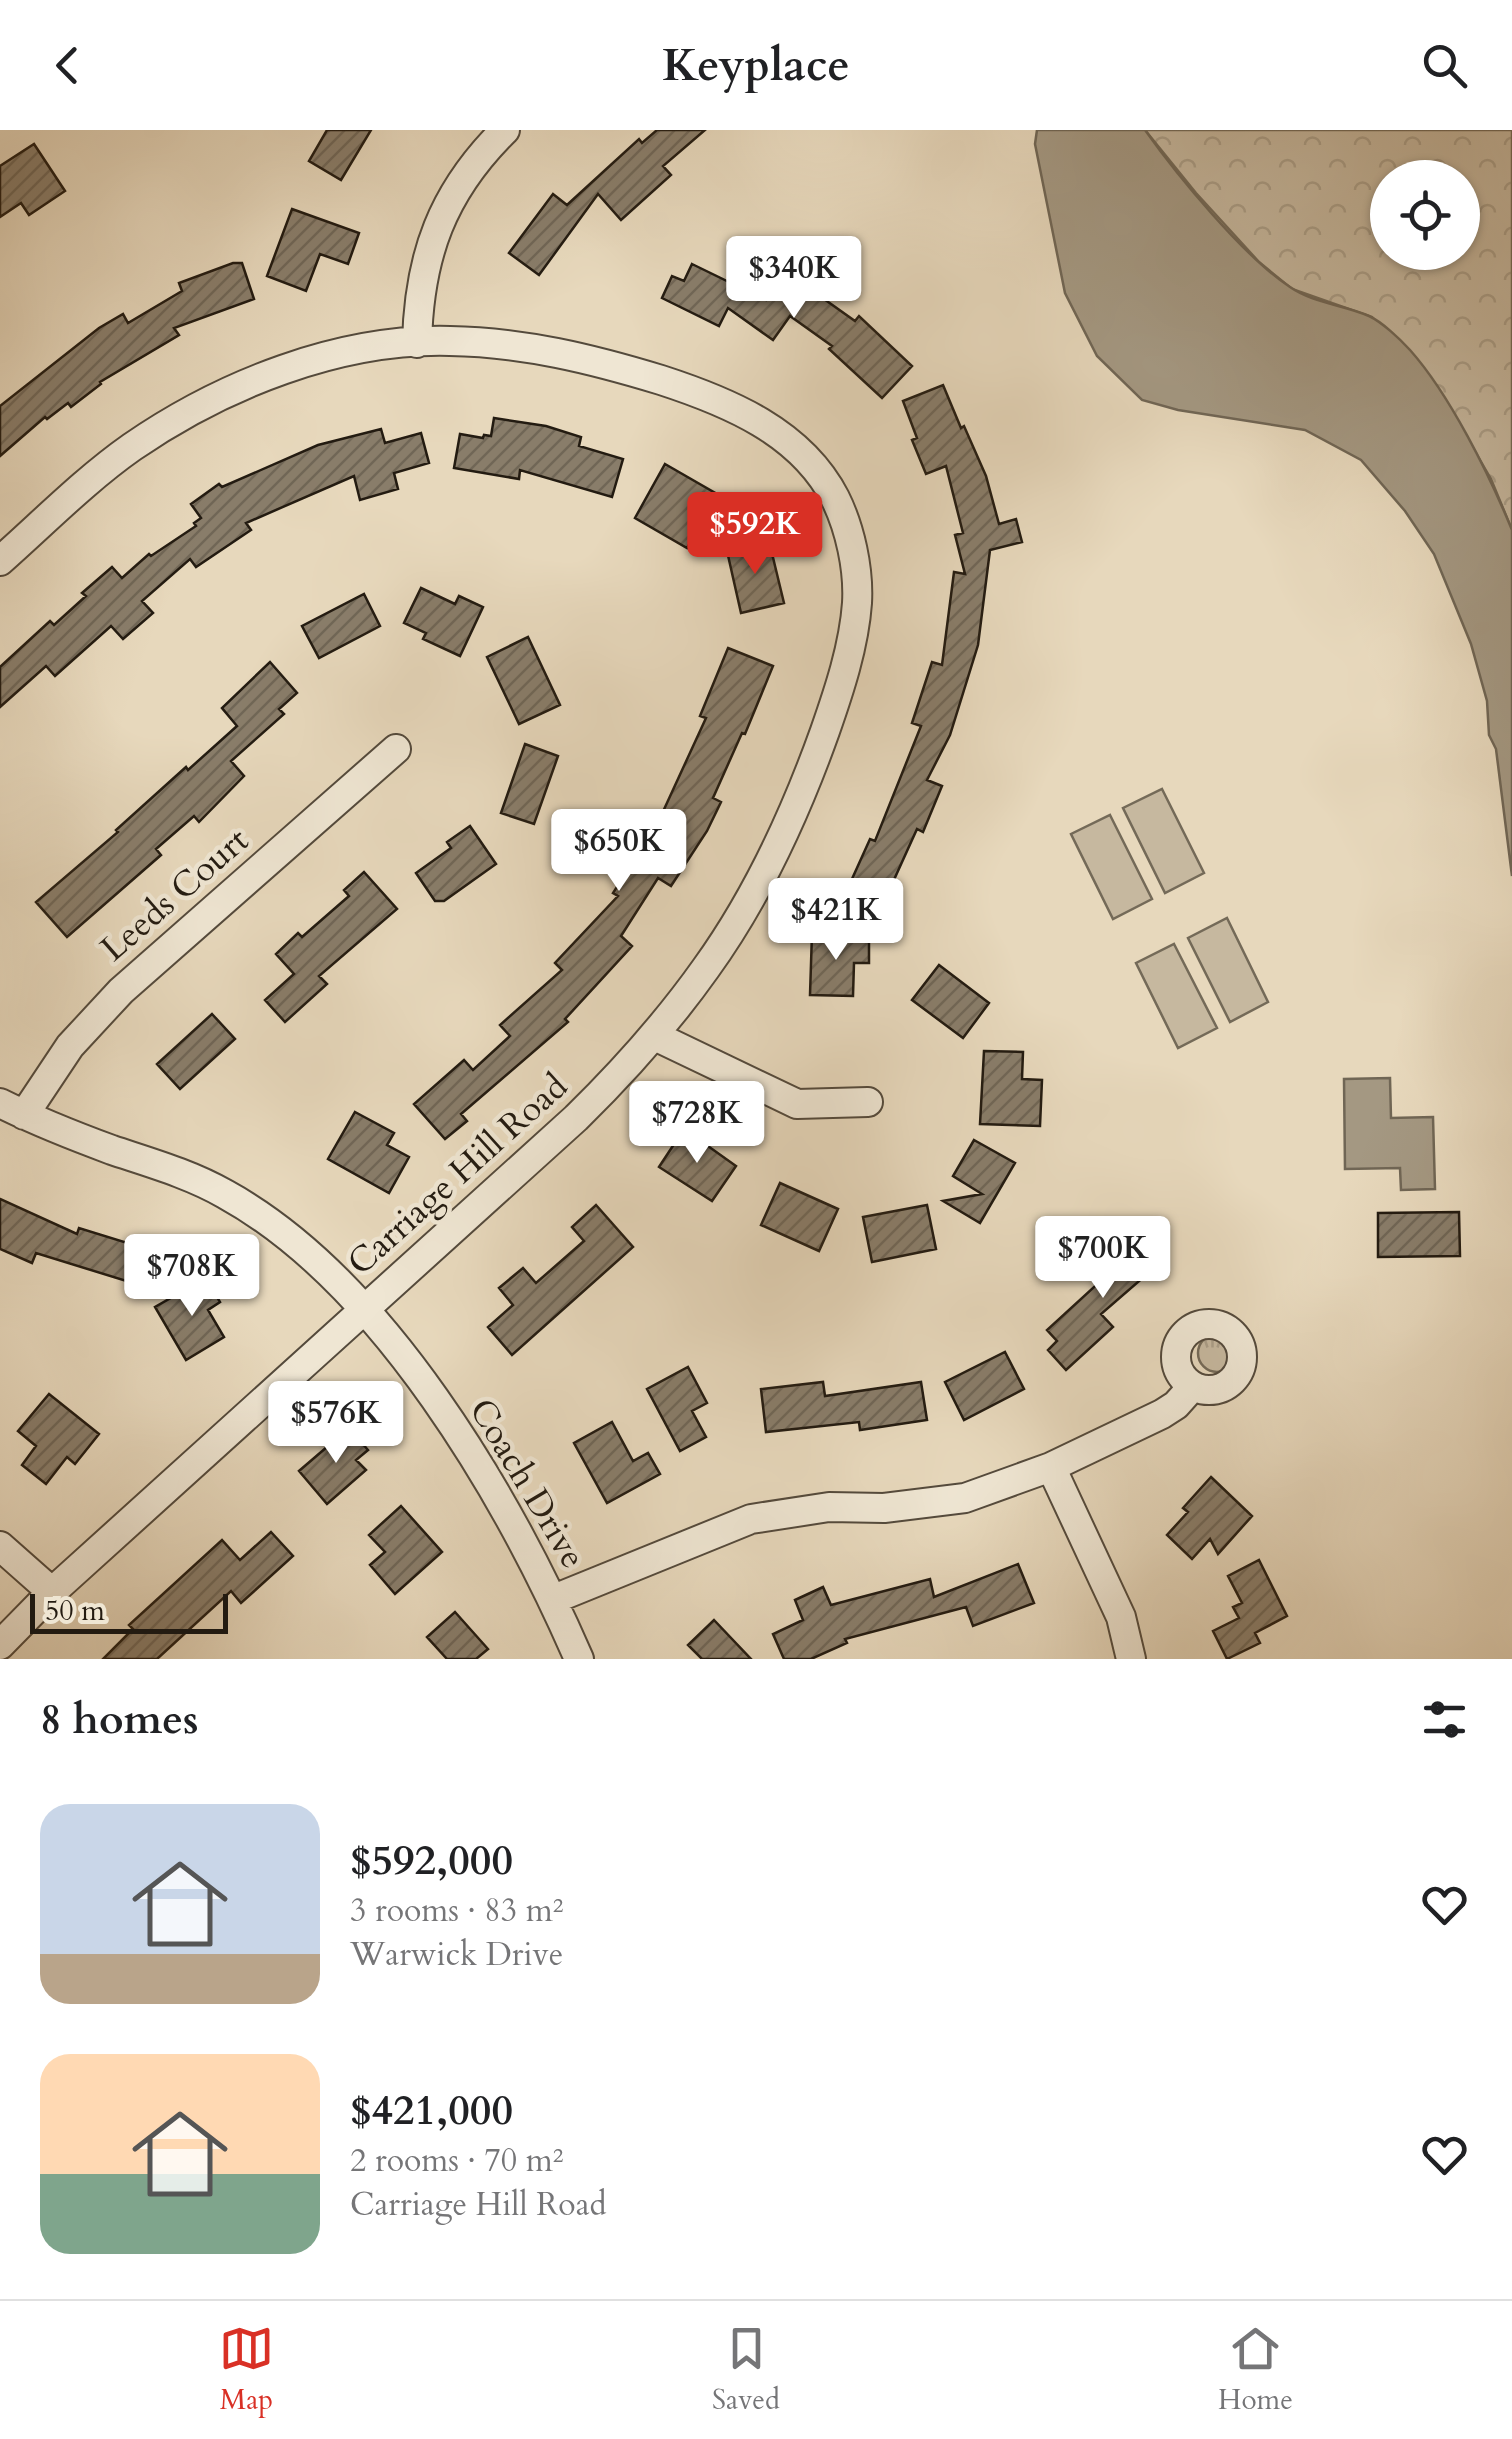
<!DOCTYPE html>
<meta charset="utf-8">
<style>
:root{--surface:#fff;--page:#f2f2f2;--text:#202124;--muted:#757577;--line:#e0e0e0;--accent:#d93025}
body{margin:0;font-family:Cardo,serif;background:var(--page);color:var(--text);height:100vh;display:flex;flex-direction:column;font-size:38px;white-space:nowrap}
*{box-sizing:border-box;margin:0}
p{font-size:32px;color:var(--muted)}
.icon{flex:none;width:55px;height:55px;fill:none;stroke:currentColor;stroke-width:2;stroke-linecap:round;stroke-linejoin:round}
.map{position:relative;height:1529px;overflow:hidden}
.side{display:flex;flex-direction:column;background:var(--surface);flex:1}
.side>*{flex:none}
.buttons{position:absolute;left:1370px;top:30px;display:grid;gap:20px}
.buttons a{display:grid;place-items:center;width:110px;height:110px;border-radius:50%;background:var(--surface);box-shadow:0 2px 8px #0004;font-size:50px}
.scale{position:absolute;left:30px;bottom:25px;width:198px;box-sizing:border-box;padding-left:10px;border:5px solid #231b11;border-top:0;font-size:28px;line-height:35px;white-space:nowrap;color:#231b11;-webkit-text-stroke:8px #efe6d3;paint-order:stroke}
.price{position:absolute;translate:-50% -85px;padding:0 22px;border-radius:10px;background:#fff;color:#222;font-size:32px;line-height:65px;filter:drop-shadow(0 2px 5px #0008)}
.price::after{content:'';position:absolute;left:50%;top:60px;width:30px;height:22px;margin-left:-15px;background:inherit;clip-path:polygon(0 0,100% 0,50% 100%)}
.price.on{background:var(--accent);color:#fff}
ul{padding:0;list-style:none}
li{display:flex;align-items:center;gap:30px;height:250px;padding:0 40px}
li span{display:grid;place-items:center;flex:none;width:280px;height:200px;border-radius:30px;color:#555}
li>.icon{margin-inline-start:auto}
span .icon{width:120px;height:120px;fill:#fffc;stroke-width:1}
li b{font-size:42px}
h2{display:flex;justify-content:space-between;align-items:center;height:120px;padding:0 40px;font-size:42px}
header{display:flex;justify-content:space-between;align-items:center;height:130px;padding:0 40px;background:var(--surface);font-size:45px;font-weight:700}
.tab-bar{display:flex;justify-content:space-around;align-items:center;height:140px;border-top:2px solid var(--line);background:var(--surface);font-size:28px;color:var(--muted)}
.tab-bar a{display:grid;justify-items:center;gap:5px}
.tab-bar .on{color:var(--accent)}
.map>svg:first-child{display:block}
.grass{fill:url(#grass-tufts);stroke:#746a58;stroke-width:2.5}
.forest{fill:url(#forest-crowns);stroke:#746a58;stroke-width:2.5;fill-rule:evenodd}
.garden{fill:#c6b89f;stroke:#746a58;stroke-width:2.5}
.water{fill:#a49882;stroke:#706655;stroke-width:2.5}
.building{fill:url(#building-hatch);stroke:#231b11;stroke-width:2.5}
.lines{fill:none;stroke-linecap:round;stroke-linejoin:round}
.street-casing{stroke:#544a3c;stroke-width:32}
.street{stroke:#efe6d3;stroke-width:28}
.labels{text-anchor:middle;stroke-width:9;stroke-linejoin:round;paint-order:stroke}
.street-label{font-size:35px;fill:#231b11;stroke:#efe6d3}
</style>
<header><svg class="icon" aria-label="back" viewBox="0 0 24 24"><path d="M15 5l-7 7 7 7"/></svg>Keyplace<svg class="icon" aria-label="search" viewBox="0 0 24 24"><circle cx="10" cy="10" r="6"/><path d="M15 15l6 6"/></svg></header>
<div class="map">
<svg width="1512" height="1529" viewBox="0 0 1512 1529">
<defs>
<pattern id="grass-tufts" width="24" height="20" patternUnits="userSpaceOnUse" patternTransform="scale(2.5)"><rect width="24" height="20" fill="#c6b89f"/><path d="M3 7l-1-3M5 7V3M7 7l1-3M15 17l-1-3M17 17v-4M19 17l1-3" fill="none" stroke="#aa9e88"/></pattern>
<pattern id="forest-crowns" width="20" height="18" patternUnits="userSpaceOnUse" patternTransform="scale(2.5)"><rect width="20" height="18" fill="#c6b89f"/><path d="M2 6a3 3 0 1 1 6 0M12 15a3 3 0 1 1 6 0" fill="none" stroke="#aa9e88"/></pattern>
<pattern id="building-hatch" width="6" height="6" patternUnits="userSpaceOnUse" patternTransform="scale(2.5)"><rect width="6" height="6" fill="#897d6a"/><path d="M-1 1l2-2M0 6l6-6M5 7l2-2" fill="none" stroke="#706656"/></pattern>
</defs>
<rect width="100%" height="100%" fill="#e7d8bc"/>
<filter id="stains"><feTurbulence type="fractalNoise" baseFrequency=".002" numOctaves="4"/><feColorMatrix values="0 0 0 0 .2 0 0 0 0 .09 0 0 0 0 .02 0 0 0 .5 -.17"/></filter>
<radialGradient id="worn" r=".72"><stop offset=".6" stop-color="#630" stop-opacity="0"/><stop offset="1" stop-color="#630" stop-opacity=".3"/></radialGradient>
<path class="grass" d="M1198 1223a19 19 0 1 1 38 0a19 19 0 1 1-38 0Z"/>
<path class="forest" d="M1145,0H1512V400L1491,349L1449,277L1372,187L1292,159L1259,132L1196,63ZM1388,48H1462V122H1388Z"/>
<path class="garden" d="M1162,659L1204,743L1165,763L1123,678Z
M1110,685L1152,769L1113,789L1071,704Z
M1227,788L1268,872L1230,892L1188,808Z
M1174,814L1217,898L1178,918L1136,833Z"/>
<path class="water" d="M1037,0H1145C1177,45 1244,127 1290,157C1313,173 1344,175 1369,186C1382,192 1400,209 1410,220C1450,265 1489,344 1512,400V746L1496,619L1489,605L1487,571L1471,514L1434,424L1405,381L1361,330L1305,300L1178,280L1142,270L1097,226L1065,163L1035,14Z
M1390,948L1391,988L1433,987L1435,1059L1401,1060L1400,1038L1345,1039L1344,949Z"/>
<path class="building" d="M327,0H371L341,50L309,31Z
M657,0H705L663,36L671,45L621,90L598,64L539,145L509,123L553,64L567,75L639,9L642,13Z
M34,14L65,61L29,85L21,73L0,87V36Z
M292,79L359,103L348,134L320,124L306,161L267,146Z
M233,133H242L254,169L174,198L179,205L100,252L101,254L71,277L68,273L47,289L45,287L0,326V276L99,198L123,184L128,193L182,161L179,153Z
M692,134L766,170L786,142L855,191L859,186L912,236L882,268L829,219L832,216L790,186L773,210L728,178L719,196L662,168L672,146L684,151Z
M943,255L961,298L964,296L986,346L999,394L1016,389L1022,412L990,420L978,515L950,605L927,650L942,656L923,702L917,699L878,785L843,769L870,709L875,711L921,596L912,593L932,532L942,535L954,442L965,444L955,405L963,403L946,336L926,344L912,310L917,308L903,271Z
M494,288L546,296L581,307L579,316L623,329L612,367L520,340L519,349L454,338L460,304L483,308L484,305L491,306Z
M381,299L385,313L421,303L429,333L394,343L398,359L360,370L354,346L246,393L251,400L196,437L190,429L142,471L153,483L123,509L111,496L55,546L46,536L0,577V537L50,491L54,495L86,466L82,463L112,437L122,448L149,424L151,426L196,396L194,393L201,388L191,374L219,354L222,357L318,315Z
M665,334L717,364L687,418L635,388Z
M769,411L784,473L741,483L727,421Z
M421,458L455,474L459,466L483,477L460,526L423,509L426,503L404,493Z
M364,464L380,496L319,528L302,496Z
M528,507L560,575L519,594L487,527Z
M728,518L773,536L745,604L742,603L713,668L721,672L707,701L671,756L658,748L621,806L632,816L565,889L568,892L461,984L467,991L445,1009L414,974L464,930L473,940L510,906L500,895L562,840L555,833L618,766L613,763L633,732L619,723L640,690L655,699L706,588L700,586Z
M270,532L297,563L279,579L284,584L231,631L244,646L199,692L194,686L156,719L161,725L67,807L36,772L118,702L116,700L186,637L188,640L237,596L222,578Z
M525,614L558,626L534,694L501,683Z
M470,696L496,734L444,771H435L416,743L451,718L447,712Z
M364,742L397,779L319,846L327,854L285,892L265,870L294,844L276,824L298,803L302,807L349,766L344,760Z
M812,803L869,805V833H854L853,866L810,865Z
M939,835L989,873L963,908L912,870Z
M212,884L235,909L180,959L157,934Z
M984,921L1023,922L1022,949L1042,950L1040,996L980,994Z
M355,982L394,1003L387,1015L409,1027L389,1063L328,1029Z
M684,999L736,1036L712,1071L659,1037Z
M974,1010L1015,1033L980,1093L943,1071L982,1064L953,1046Z
M780,1053L838,1079L819,1121L761,1095Z
M0,1069L77,1104L79,1098L147,1119L136,1154L36,1123L32,1133L0,1119Z
M596,1075L633,1117L512,1225L488,1197L513,1175L499,1158L523,1138L536,1153L584,1111L572,1097Z
M927,1075L936,1119L872,1132L863,1087Z
M1459,1082L1460,1126L1378,1127V1083Z
M1146,1101L1168,1126L1101,1184L1113,1197L1066,1240L1048,1220L1057,1211L1047,1200L1104,1148L1099,1142Z
M206,1148L220,1172L208,1180L224,1207L186,1230L155,1177Z
M1005,1222L1024,1259L964,1290L945,1252Z
M688,1237L707,1273L692,1281L706,1307L680,1321L647,1259Z
M823,1252L825,1266L921,1252L927,1290L860,1300L859,1292L766,1302L761,1259Z
M49,1264L99,1304L75,1334L67,1327L46,1354L22,1335L36,1316L18,1301Z
M612,1292L633,1331L648,1323L660,1344L607,1373L574,1313Z
M349,1298L368,1320L356,1330L366,1340L327,1374L299,1341Z
M1211,1347L1252,1386L1218,1424L1210,1409L1192,1429L1167,1405L1188,1382L1183,1378Z
M401,1376L442,1422L395,1464L370,1435L385,1422L369,1405Z
M271,1402L293,1426L241,1473L231,1461L157,1529H103L133,1499L129,1495L222,1410L240,1430Z
M1259,1430L1287,1486L1255,1503L1260,1513L1227,1529L1213,1501L1239,1488L1233,1477L1242,1473L1228,1446Z
M1018,1434L1034,1473L973,1496L966,1477L845,1509L847,1513L811,1529H784L773,1504L803,1490L795,1470L823,1457L831,1475L930,1449L934,1467Z
M455,1482L488,1519L476,1529H447L427,1507Z
M714,1490L751,1529H702L688,1515Z"/>
<g class="lines">
<g class="street-casing">
<path id="street" d="M417,213C419,126 442,62 505,0
M0,431C43,393 85,350 132,317C222,255 339,208 450,211C523,212 592,229 661,250C729,272 801,302 835,368C850,398 859,439 857,473C854,516 839,561 825,601C795,685 758,766 706,838C667,893 624,941 576,988L52,1462L0,1515
M655,906L797,974L868,972
M0,973C36,991 74,1006 112,1020C151,1033 190,1044 225,1064C383,1151 509,1368 579,1529
M24,985L70,916L121,861L396,619
M1176 1227a33 33 0 1 1 66 0a33 33 0 1 1-66 0Z
M1051,1337L1121,1487L1131,1529
M0,1416L52,1462
M554,1469L751,1389L829,1377L884,1378L965,1368L1051,1337L1162,1284L1176,1275L1193,1256"/>
</g>
<use href="#street" class="street"/>
</g>
<g class="labels">
<g class="street-label">
<text transform="translate(174 764) rotate(-41)" y="12">Leeds Court</text>
<text transform="translate(457 1044) rotate(-42)" y="12">Carriage Hill Road</text>
<text transform="translate(528 1353) rotate(59)" y="12">Coach Drive</text>
</g>
</g>
<rect width="100%" height="100%" filter="url(#stains)"/>
<rect width="100%" height="100%" fill="url(#worn)"/>
</svg>
<div class="buttons">
<a><svg class="icon" aria-label="locate" viewBox="0 0 24 24"><circle cx="12" cy="12" r="6"/><path d="M12 2v4M12 18v4M2 12h4M18 12h4"/></svg></a>
</div>
<div class="scale">50 m</div>
<b class="price" style="left:794px;top:191px">$340K</b>
<b class="price on" style="left:755px;top:447px">$592K</b>
<b class="price" style="left:619px;top:764px">$650K</b>
<b class="price" style="left:836px;top:833px">$421K</b>
<b class="price" style="left:697px;top:1036px">$728K</b>
<b class="price" style="left:1103px;top:1171px">$700K</b>
<b class="price" style="left:192px;top:1189px">$708K</b>
<b class="price" style="left:336px;top:1336px">$576K</b>
</div>
<section class="side">
<h2>8 homes<svg class="icon" aria-label="filters" viewBox="0 0 24 24"><path d="M4 7h16M4 17h16"/><circle cx="9" cy="7" r="2"/><circle cx="15" cy="17" r="2"/></svg></h2>
<ul>
<li><span style="background:linear-gradient(#c9d6e8 75%,#b9a48a 0)"><svg class="icon" aria-label="home" viewBox="0 0 24 24"><path d="M3 11l9-7 9 7M6 9v11h12V9"/></svg></span><div><b>$592,000</b><p>3 rooms · 83 m²</p><p>Warwick Drive</p></div><svg class="icon" aria-label="heart" viewBox="0 0 24 24"><path d="M12 20l-8-8c-3-5 5-10 8-4 3-6 11-1 8 4z"/></svg></li>
<li><span style="background:linear-gradient(#ffd9b3 60%,#7fa58c 0)"><svg class="icon" aria-label="home" viewBox="0 0 24 24"><path d="M3 11l9-7 9 7M6 9v11h12V9"/></svg></span><div><b>$421,000</b><p>2 rooms · 70 m²</p><p>Carriage Hill Road</p></div><svg class="icon" aria-label="heart" viewBox="0 0 24 24"><path d="M12 20l-8-8c-3-5 5-10 8-4 3-6 11-1 8 4z"/></svg></li>
</ul>
</section>
<nav class="tab-bar">
<a class="on"><svg class="icon" aria-label="map" viewBox="0 0 24 24"><path d="M3 6l6-2 6 2 6-2v14l-6 2-6-2-6 2zM9 4v14M15 6v14"/></svg>Map</a>
<a><svg class="icon" aria-label="saved" viewBox="0 0 24 24"><path d="M7 4h10v16l-5-4-5 4z"/></svg>Saved</a>
<a><svg class="icon" aria-label="home" viewBox="0 0 24 24"><path d="M3 11l9-7 9 7M6 9v11h12V9"/></svg>Home</a>
</nav>
